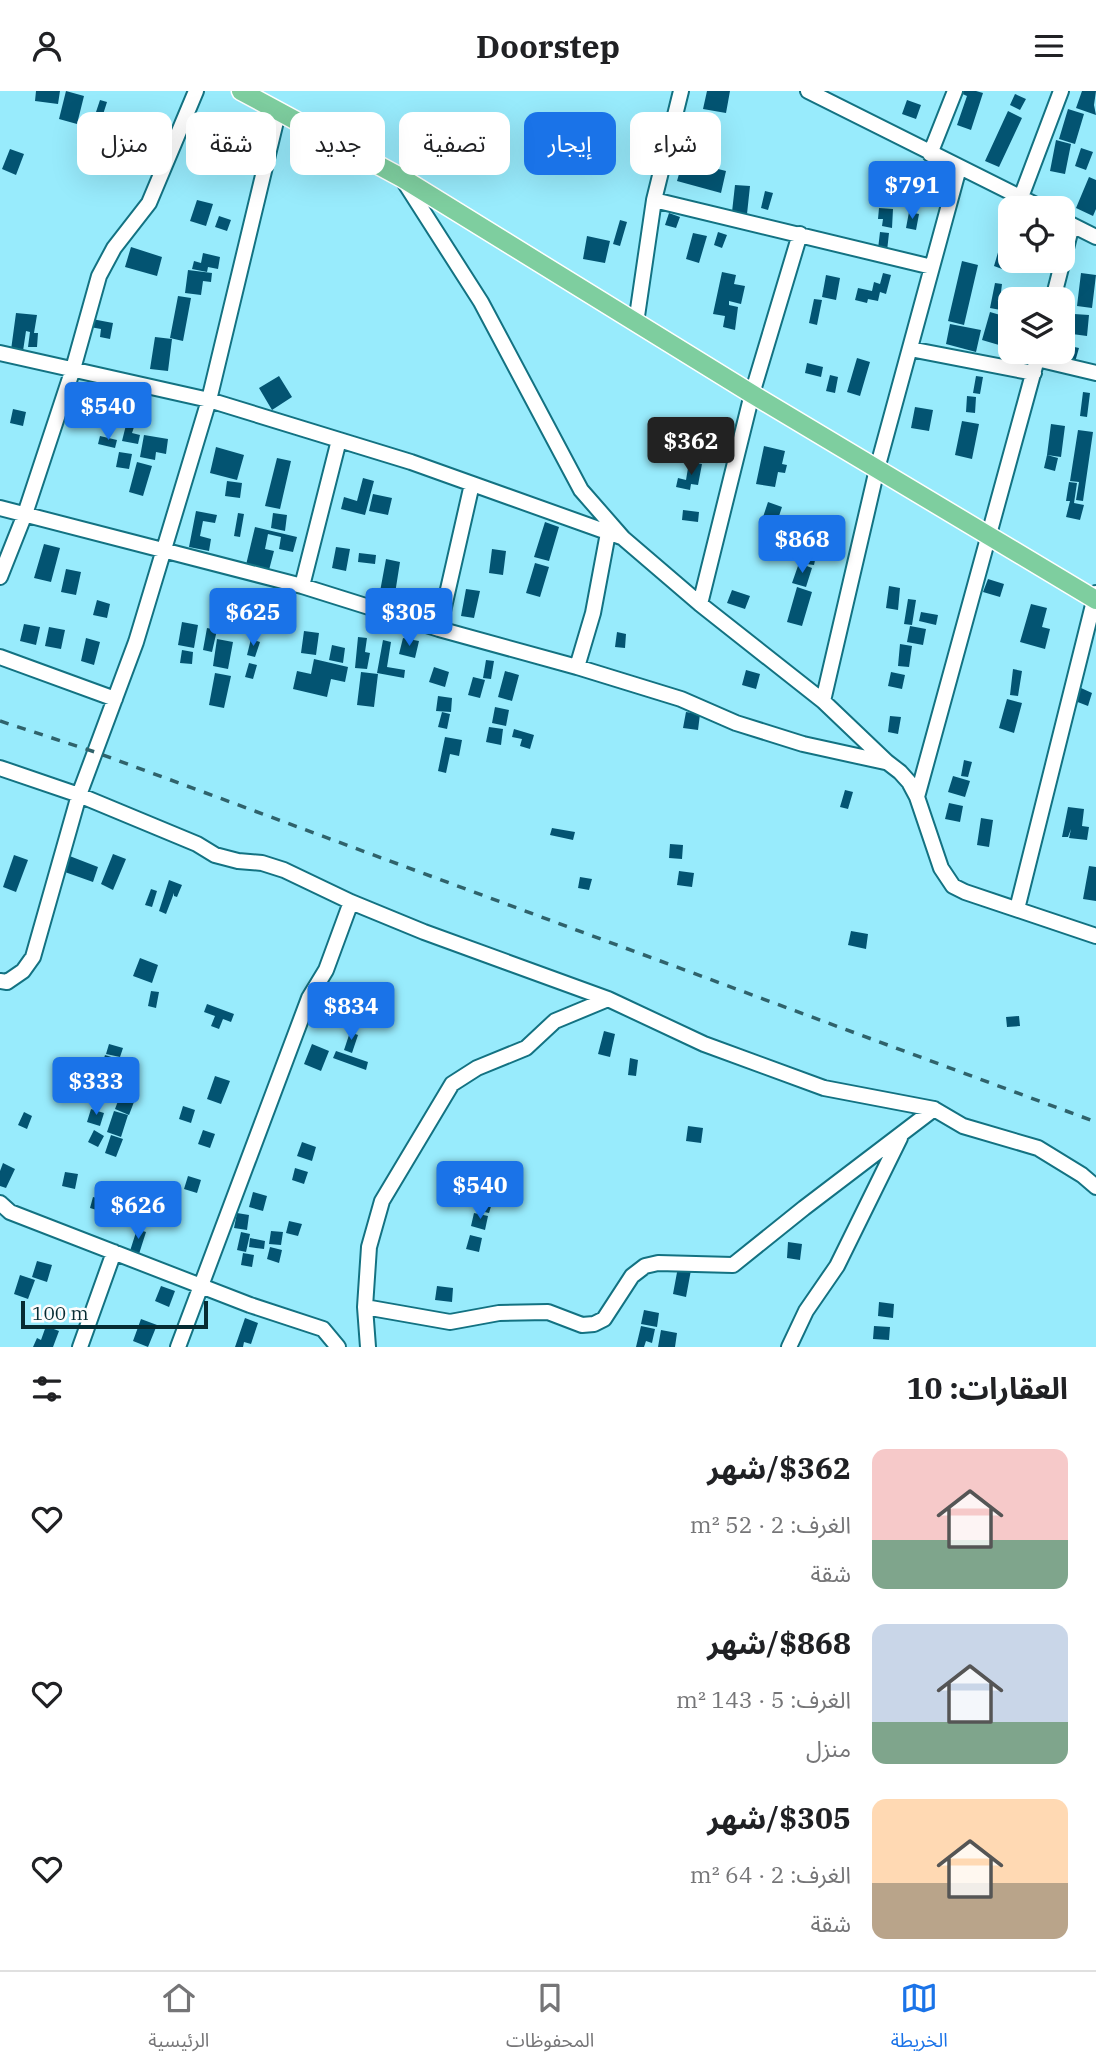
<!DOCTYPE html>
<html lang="ar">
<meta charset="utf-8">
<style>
:root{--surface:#fff;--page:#f2f2f2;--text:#202124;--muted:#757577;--line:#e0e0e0;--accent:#1a73e8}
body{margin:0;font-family:"IBM Plex Serif","Noto Sans Arabic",serif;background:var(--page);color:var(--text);direction:rtl;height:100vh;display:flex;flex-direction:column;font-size:26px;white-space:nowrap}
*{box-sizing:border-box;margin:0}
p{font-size:23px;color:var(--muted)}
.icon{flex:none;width:38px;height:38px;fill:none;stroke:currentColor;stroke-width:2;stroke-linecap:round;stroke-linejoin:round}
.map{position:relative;height:1256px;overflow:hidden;direction:ltr}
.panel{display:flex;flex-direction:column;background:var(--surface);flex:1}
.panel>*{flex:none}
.hud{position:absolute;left:21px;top:21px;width:700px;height:63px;direction:rtl;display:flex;gap:14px}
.tools{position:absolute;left:998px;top:105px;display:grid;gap:14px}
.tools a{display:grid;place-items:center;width:77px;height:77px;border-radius:14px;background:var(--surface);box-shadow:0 7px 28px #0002;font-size:35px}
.scale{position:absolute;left:21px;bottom:18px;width:187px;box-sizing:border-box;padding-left:7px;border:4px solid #062b32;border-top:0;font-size:19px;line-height:24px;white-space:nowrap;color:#062b32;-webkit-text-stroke:5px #fdfdfd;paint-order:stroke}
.price{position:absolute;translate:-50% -60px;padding:0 16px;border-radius:7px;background:var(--accent);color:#fff;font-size:23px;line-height:46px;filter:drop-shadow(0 2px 4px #0008)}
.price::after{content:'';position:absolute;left:50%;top:42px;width:21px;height:16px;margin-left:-10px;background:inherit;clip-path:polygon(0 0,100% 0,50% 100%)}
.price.current{background:#222;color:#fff}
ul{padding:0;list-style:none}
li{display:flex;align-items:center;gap:21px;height:175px;padding:0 28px}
li span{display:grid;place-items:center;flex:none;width:196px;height:140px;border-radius:14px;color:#555}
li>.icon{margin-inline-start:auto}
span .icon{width:84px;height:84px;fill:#fffc;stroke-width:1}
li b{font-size:30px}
h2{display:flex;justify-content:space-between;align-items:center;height:84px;padding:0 28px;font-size:30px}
.chip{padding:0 24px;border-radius:14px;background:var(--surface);box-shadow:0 7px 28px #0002;font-size:24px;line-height:63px}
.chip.current{background:var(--accent);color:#fff}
header{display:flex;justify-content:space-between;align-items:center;height:91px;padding:0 28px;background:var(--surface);font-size:32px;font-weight:700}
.tabs{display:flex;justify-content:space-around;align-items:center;height:98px;border-top:2px solid var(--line);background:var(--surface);font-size:19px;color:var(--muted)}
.tabs a{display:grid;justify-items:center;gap:4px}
.tabs .current{color:var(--accent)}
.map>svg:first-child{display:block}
.building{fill:#035472}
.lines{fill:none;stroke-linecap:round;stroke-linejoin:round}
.minor-casing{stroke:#137282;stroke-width:18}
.major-casing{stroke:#fff;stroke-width:21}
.minor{stroke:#fff;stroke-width:14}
.major{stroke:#7ece9f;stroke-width:18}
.rail{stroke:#2f626b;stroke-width:3.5;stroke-dasharray:9 9;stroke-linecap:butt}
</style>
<header><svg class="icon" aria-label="menu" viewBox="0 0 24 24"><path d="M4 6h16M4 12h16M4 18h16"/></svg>Doorstep<svg class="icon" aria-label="person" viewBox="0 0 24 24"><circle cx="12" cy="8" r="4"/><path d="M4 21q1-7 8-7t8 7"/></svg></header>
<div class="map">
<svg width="1096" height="1256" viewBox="0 0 1096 1256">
<rect width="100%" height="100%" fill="#98ebfc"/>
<path class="building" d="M36,0H60L58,13L35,10Z
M66,0L84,5L77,33L59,28Z
M707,0H730L726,22L703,18Z
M956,0H976L983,2L971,39L957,34L967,5Z
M1082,0H1096L1094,14L1096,24L1076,17Z
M1015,3L1026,8L1020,19L1010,14Z
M100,9L107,11L100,33L93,30Z
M907,9L921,14L916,28L902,23Z
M1068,18L1084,23L1075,53L1059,48Z
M1008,20L1022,27L999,76L985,70Z
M696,26L711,28L704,68L696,67L698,55V57L690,56Z
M88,39L103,41L100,57L86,55Z
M218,40L230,42L226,69L203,65L207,43L217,45Z
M1056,49L1071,53L1065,83L1050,80Z
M1081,57L1093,61L1086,79L1075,75Z
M10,58L24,63L16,84L2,78Z
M683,69L726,80L721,102L677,90Z
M895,85L915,89L909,113L890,108Z
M1089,86L1096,89V118L1093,125L1076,117Z
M735,94L750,95L747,123L732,121Z
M765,100L773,102L768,119L761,117Z
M197,109L213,113L206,135L190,130Z
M879,117L893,118L892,137L882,135L883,128H878Z
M909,121L919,123L916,139L906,137Z
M669,122L680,126L676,137L665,134Z
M219,125L231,129L227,140L215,136Z
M620,129L627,131L620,155L613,153Z
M718,141L727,144L722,157L714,154Z
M880,141L889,142L887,160L878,158Z
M693,142L707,145L699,172L686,168Z
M587,145L610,150L605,172L583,168Z
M131,156L162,166L157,185L125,176Z
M999,158L1007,160L1002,178L994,175Z
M203,162L220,166L218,178L208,176L207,181L192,178L194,170L201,172Z
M962,170L978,174L964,234L948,230Z
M188,179L212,182L211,191L203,190L201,204L185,202Z
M722,181L736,184L734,193L745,195L741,213L729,210V214L738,216L735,239L723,236L725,225L713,223Z
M883,182L891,184L886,203L880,201L878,210L868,208L867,212L855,209L858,197L872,200L874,191L880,193Z
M1081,182L1096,184L1092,217L1077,215Z
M826,184L840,187L836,209L822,206Z
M995,192L1002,193L1001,201L1006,202L1005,210L997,209L1008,212L1006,220L990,217Z
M178,205L191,207L183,250L170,247Z
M814,208L822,209L817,234L809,232Z
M990,221L1007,226L999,254L982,249Z
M16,222L37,224L34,242H38L37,256H28L30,241L26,240L23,260L11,259Z
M1074,223L1089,224L1087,245L1072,243Z
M92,228L113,232L110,248L100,246L101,238L90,236Z
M950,233L981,239L976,261L946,253Z
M155,246L172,248L168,280L150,278Z
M1065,254L1079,257L1075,271L1061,267Z
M857,267L870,271L860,305L847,301Z
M807,272L823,276L821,286L805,282Z
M830,284L838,286L835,302L826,300Z
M279,285L292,306L272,319L259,297Z
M976,285L983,286L980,303L973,302Z
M1083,301L1090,302L1087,326L1080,325Z
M967,305L976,306L975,322L966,321Z
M915,316L933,319L929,340L911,337Z
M13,318L26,321L23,335L10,332Z
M962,330L979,333L972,368L955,364Z
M1051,333L1065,335L1061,366L1047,364Z
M126,334L134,336L132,342L140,344L138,353L122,350Z
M1078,339L1093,341L1083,410L1076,409L1079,391L1070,390Z
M144,344L168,348L166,363L156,361L155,369L140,366Z
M100,345L117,349L115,357L98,353Z
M764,355L785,360L782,373L787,374L785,382L778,381L775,396L756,393Z
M216,356L244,364L237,389L210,382Z
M119,361L132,363L129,378L116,376Z
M1047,364L1058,367L1055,380L1044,377Z
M277,367L291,370L280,418L265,415Z
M137,371L152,375L143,405L129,401Z
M689,371L702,373L698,394L691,393L690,399L676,396L678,387L686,389Z
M363,387L374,390L365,424L341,418L344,406L357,410Z
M227,390L242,392L240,407L225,405Z
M1069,391L1077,392L1074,412L1084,414L1080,429L1066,426L1070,410H1066Z
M373,403L392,407L388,424L369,420Z
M768,411L782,416L777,431L763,426Z
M683,419L699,421L698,431L682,429Z
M196,420L217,424L215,432L203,430L200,445L211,448L209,460L189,456Z
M238,422L244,423L240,446L234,445Z
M273,422L287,424L285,440L271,437Z
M809,429L823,432L814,474L800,472L801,460L816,462L802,458Z
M545,431L559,436L549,470L534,466Z
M255,436L297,446L293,461L279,458L281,446L268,443L265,458L274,460L269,479L246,474Z
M44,453L60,457L51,491L34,487Z
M336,456L350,458L346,480L332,477Z
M492,458L506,460L503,484L489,482Z
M359,462L376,464L375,473L358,471Z
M386,468L400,471L394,509L379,506Z
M535,472L549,476L540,506L526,502Z
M799,472L812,477L806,496L792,492Z
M66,478L81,481L76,504L61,501Z
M988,488L1004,493L1000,506L983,501Z
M889,495L900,497L898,519L886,517Z
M797,496L812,501L802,535L787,531Z
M466,498L480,500L474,527L461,525Z
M732,499L750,505L745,518L727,512Z
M908,508L916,509L912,534L904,533Z
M97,509L110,513L107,527L93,524Z
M1031,513L1047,517L1042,536L1050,538L1045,558L1020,551Z
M921,521L938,524L936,534L919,530Z
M182,531L198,534L194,557L178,554Z
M24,533L40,536L36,554L20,550Z
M910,535L926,538L923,554L907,551Z
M49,536L65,539L61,558L45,555Z
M207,537L217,539L212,561L203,559Z
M304,540L319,542L316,564L301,562Z
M617,541L626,543L625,557L615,556Z
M358,546L367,547L365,561L370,562L367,578L355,577Z
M86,547L100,551L94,574L81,570Z
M403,547L419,550L415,567L399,563Z
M217,548L233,551L228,578L213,575Z
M251,548L260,551L255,566L247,564Z
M383,549L391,551L387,576L405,579L404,587L377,582Z
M900,553L912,555L909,576L898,575Z
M332,554L345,557L343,572L329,569Z
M182,559L193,561L192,573L180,572Z
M314,568L348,576L345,591L331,588L327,606L293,598L297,580L311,583Z
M486,569L494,570L491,588L483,587Z
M249,572L257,574L253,588L245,586Z
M434,576L449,581L445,596L429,591Z
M1013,578L1022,580L1018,605L1010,604Z
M746,579L760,583L756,598L742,594Z
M505,580L519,584L512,610L498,606Z
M361,581L378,583L374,616L357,614Z
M891,581L905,584L902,598L888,595Z
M215,582L231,585L224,617L209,614Z
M473,586L485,589L480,607L468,604Z
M1081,597L1092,602L1088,615L1075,610Z
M438,605L452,607L451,621L436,620Z
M1007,608L1022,612L1014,642L999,637Z
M495,616L509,619L506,635L492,632Z
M442,621L450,623L447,638L438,636Z
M686,621L700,623L698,639L683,637Z
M890,625L901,626L898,643L888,641Z
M489,636L503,638L501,654L486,651Z
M514,638L534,644L530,658L520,655L522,648L512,646Z
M445,646L462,649L459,665L450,663L446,682L438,680Z
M964,669L972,671L968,686L961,685Z
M953,685L970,690L965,706L948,701Z
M845,699L853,701L848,718L840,716Z
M949,712L963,715L960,731L945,728Z
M1068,716L1084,718L1082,735L1089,736L1087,749L1069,747L1071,738L1068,746H1062Z
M981,727L993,729L989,756L977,754Z
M552,737L575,741L573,749L550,744Z
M670,753L683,754L682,768L669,767Z
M113,763L126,768L113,799L101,793Z
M14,764L28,769L16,801L3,796Z
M67,764L98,776L93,791L62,780Z
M1089,775L1096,776V810L1083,808Z
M679,780L694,782L692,796L677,794Z
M580,786L592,788L589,799L578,797Z
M169,789L182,794L177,806L174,805V802L166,823L159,820Z
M151,798L157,800L152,816L145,814Z
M851,840L868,843L866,858L848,854Z
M140,867L158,874L152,892L133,885Z
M151,900L159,901L156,917L148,915Z
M358,912L371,914L368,929L355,927Z
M207,913L234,923L231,931L223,928L219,938L211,935L215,925L204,921Z
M1019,925L1020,935L1007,936L1006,926Z
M604,940L615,943L610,966L598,963Z
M350,941L358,944L352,962L344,959Z
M109,953L123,957L120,966L106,963Z
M312,953L329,960L321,980L304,973Z
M336,960L368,971L366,979L333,967Z
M105,964L118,968L113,982L101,977Z
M630,967L638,969L636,985L628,984Z
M215,985L230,990L221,1013L207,1008Z
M123,997L137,1003L129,1024L115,1018Z
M183,1015L195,1019L191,1032L179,1028Z
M91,1018L104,1022L100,1035L87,1031Z
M114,1020L128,1024L121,1046L107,1041Z
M24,1021L32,1025L27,1038L18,1034Z
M688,1035L703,1037L701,1052L686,1050Z
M94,1039L104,1045L98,1056L88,1051Z
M203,1039L215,1043L210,1057L198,1053Z
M111,1044L123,1048L116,1066L105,1062Z
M302,1051L316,1056L312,1070L297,1065Z
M3,1072L15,1078L6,1097L0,1095V1080Z
M295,1077L308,1081L304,1093L292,1089Z
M65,1081L78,1083L75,1098L62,1095Z
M188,1085L201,1089L197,1102L184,1098Z
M253,1101L267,1105L263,1120L249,1116Z
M480,1105L493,1109L489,1122L476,1119Z
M93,1106L117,1113L113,1124L90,1117Z
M237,1122L249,1124L247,1139L234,1137Z
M474,1122L488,1125L485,1139L471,1135Z
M289,1130L302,1133L298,1145L286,1142Z
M137,1138L146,1141L139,1163L130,1160Z
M271,1140L283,1141L281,1154L269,1153Z
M241,1141L250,1143L246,1161L237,1159Z
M470,1144L482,1147L479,1161L466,1158Z
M250,1147L265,1150L264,1158L249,1156Z
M788,1151L802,1153L800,1169L787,1167Z
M270,1156L282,1159L279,1172L267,1168Z
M243,1162L254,1164L252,1176L241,1174Z
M37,1170L52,1174L47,1191L32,1186Z
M678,1176L691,1179L686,1206L673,1203Z
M20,1184L35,1189L28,1208L14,1203Z
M161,1195L175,1200L169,1216L155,1210Z
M437,1195L453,1197L452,1211L435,1209Z
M879,1211L894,1213L893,1227L878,1225Z
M644,1219L659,1222L657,1236L641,1233Z
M245,1227L258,1232L251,1253L244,1251L243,1256H235Z
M141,1228L157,1234L148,1256L133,1250Z
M46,1235L59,1240L53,1256H33L37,1247L41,1249Z
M641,1235L655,1238L652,1252L646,1250L644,1256H636Z
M874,1235L890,1236L889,1249L873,1248Z
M661,1239L677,1242L675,1256H658Z"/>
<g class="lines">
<g class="minor-casing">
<path id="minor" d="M808,0L1042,117
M930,63L955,0
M403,89L481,211L581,399L623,447L700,513L823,610L887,671L900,681L909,691L917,706L941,777L953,795L965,801L1096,845
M1021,106L1061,0
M654,109L932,176
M1062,129L1096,146
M1053,208L1072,134
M636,232L654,109L681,0
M910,258L1034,282
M0,262L209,309L411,371L621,446
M1037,268L1096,282
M0,417L302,495L439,538L577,576L681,608L736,632L803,653L885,671
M0,486L25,423L73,278L99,185L114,157L149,112L196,0
M302,495L339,349
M700,513L752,303L800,143
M439,538L472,393
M0,566L115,608
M577,576L593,522L608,442
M823,610L877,378L959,77
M0,677L79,704L197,753L215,764L238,770L262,772L284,779L351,811L424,841L608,908L704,953L824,997L934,1018L963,1035L1038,1057L1082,1084L1096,1096
M917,706L1039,261
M1017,818L1096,502
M0,890L7,891L23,880L33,866L79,704L136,551L209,309L278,22
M0,1112L10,1121L250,1214L323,1238L338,1256
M365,1216L450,1231L499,1222L548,1221L582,1234L594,1233L604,1228L632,1185L645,1175L658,1172L733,1174L804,1117L934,1018
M80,1256L114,1161
M178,1256L309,907L326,879L351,811
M368,1256L365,1216L369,1156L382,1110L452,993L477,977L526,957L555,930L608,908
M789,1256L806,1220L837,1175L900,1047"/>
</g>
<g class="major-casing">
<path id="major" d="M241,0L402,87L752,303L1096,509"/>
</g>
<use href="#minor" class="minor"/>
<use href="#major" class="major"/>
<path class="rail" d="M0,630L95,661L1096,1031"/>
</g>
</svg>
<div class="tools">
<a><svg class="icon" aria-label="locate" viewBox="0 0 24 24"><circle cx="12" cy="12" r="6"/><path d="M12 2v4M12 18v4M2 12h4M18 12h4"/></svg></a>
<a><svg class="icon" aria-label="layers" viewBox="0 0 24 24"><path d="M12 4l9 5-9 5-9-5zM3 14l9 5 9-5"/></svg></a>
</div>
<div class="scale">100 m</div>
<b class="price" style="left:912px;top:130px">$791</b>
<b class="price" style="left:108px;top:351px">$540</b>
<b class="price current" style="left:691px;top:386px">$362</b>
<b class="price" style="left:802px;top:484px">$868</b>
<b class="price" style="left:253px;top:557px">$625</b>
<b class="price" style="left:409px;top:557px">$305</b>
<b class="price" style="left:351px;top:951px">$834</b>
<b class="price" style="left:96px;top:1026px">$333</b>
<b class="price" style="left:480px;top:1130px">$540</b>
<b class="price" style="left:138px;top:1150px">$626</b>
<div class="hud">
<a class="chip">شراء</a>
<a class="chip current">إيجار</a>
<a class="chip">تصفية</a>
<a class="chip">جديد</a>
<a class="chip">شقة</a>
<a class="chip">منزل</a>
</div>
</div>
<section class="panel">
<h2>العقارات: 10<svg class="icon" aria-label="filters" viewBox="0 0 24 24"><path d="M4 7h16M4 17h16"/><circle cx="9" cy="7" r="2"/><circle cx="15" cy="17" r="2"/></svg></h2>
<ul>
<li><span style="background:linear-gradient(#f6c9c9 65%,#7fa58c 0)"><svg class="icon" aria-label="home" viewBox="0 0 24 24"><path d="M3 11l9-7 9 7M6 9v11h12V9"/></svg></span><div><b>$362/شهر</b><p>الغرف: 2 · 52 m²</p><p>شقة</p></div><svg class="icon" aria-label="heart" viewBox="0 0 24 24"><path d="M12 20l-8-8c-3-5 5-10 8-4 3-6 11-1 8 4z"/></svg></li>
<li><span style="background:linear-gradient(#c9d6e8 70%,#7fa58c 0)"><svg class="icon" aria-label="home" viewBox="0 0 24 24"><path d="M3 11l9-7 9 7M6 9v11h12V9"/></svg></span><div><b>$868/شهر</b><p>الغرف: 5 · 143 m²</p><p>منزل</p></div><svg class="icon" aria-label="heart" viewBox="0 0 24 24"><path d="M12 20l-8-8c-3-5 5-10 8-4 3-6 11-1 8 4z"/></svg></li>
<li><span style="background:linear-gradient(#ffd9b3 60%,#b9a48a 0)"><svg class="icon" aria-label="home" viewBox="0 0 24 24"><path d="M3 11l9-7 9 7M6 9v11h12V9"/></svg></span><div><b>$305/شهر</b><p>الغرف: 2 · 64 m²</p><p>شقة</p></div><svg class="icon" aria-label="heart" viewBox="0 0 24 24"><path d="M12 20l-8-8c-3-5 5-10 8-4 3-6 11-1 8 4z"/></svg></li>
</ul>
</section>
<nav class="tabs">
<a class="current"><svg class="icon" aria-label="map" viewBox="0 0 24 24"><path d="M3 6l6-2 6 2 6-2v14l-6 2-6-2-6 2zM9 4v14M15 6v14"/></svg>الخريطة</a>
<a><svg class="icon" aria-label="saved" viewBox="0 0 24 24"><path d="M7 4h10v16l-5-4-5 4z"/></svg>المحفوظات</a>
<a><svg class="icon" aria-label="home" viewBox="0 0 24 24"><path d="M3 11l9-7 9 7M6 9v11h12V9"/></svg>الرئيسية</a>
</nav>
